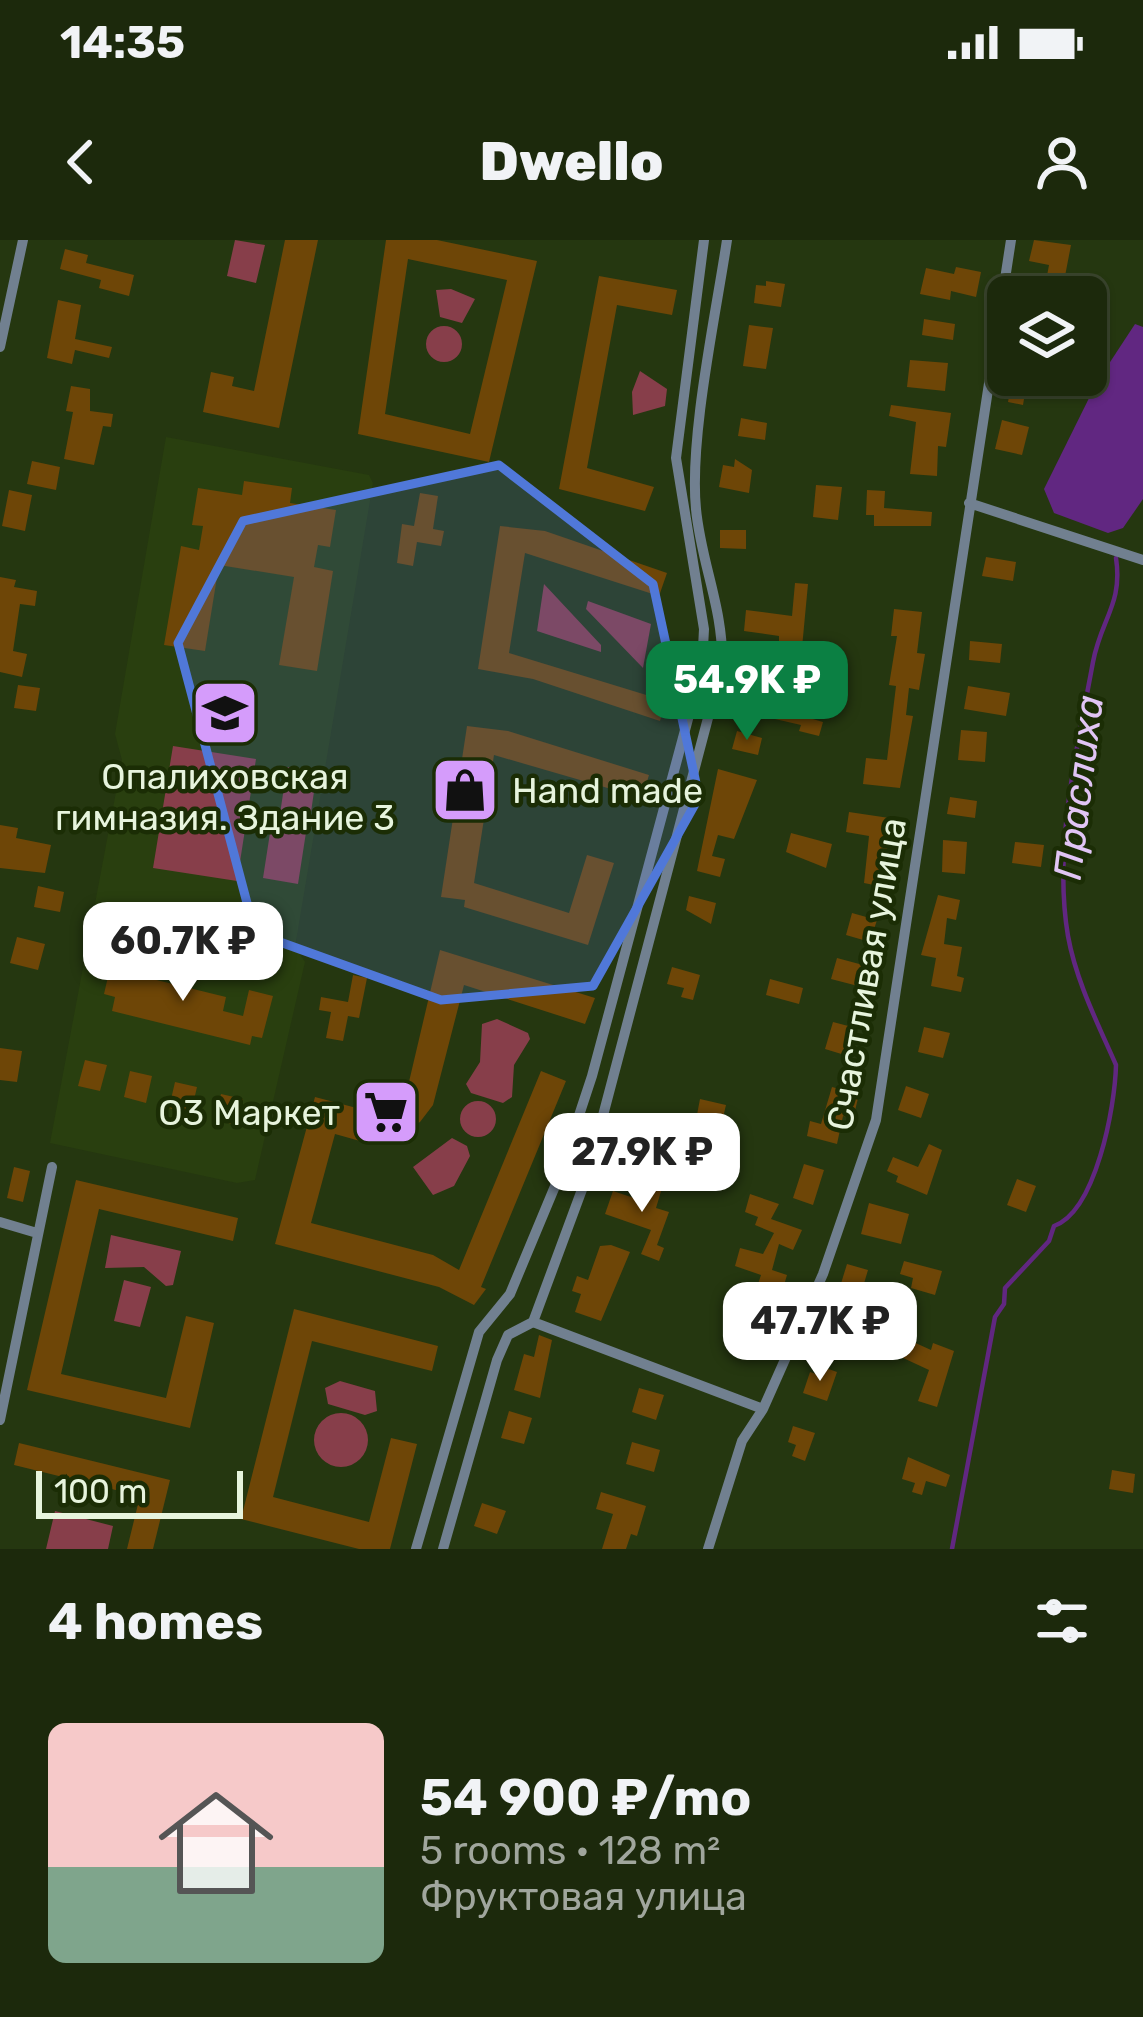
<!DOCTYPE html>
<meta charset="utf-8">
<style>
:root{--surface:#1c290c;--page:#29351a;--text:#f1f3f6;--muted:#a0a69d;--line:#3a452d;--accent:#0b8043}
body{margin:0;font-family:Rubik,sans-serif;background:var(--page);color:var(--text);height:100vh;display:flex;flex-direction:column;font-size:45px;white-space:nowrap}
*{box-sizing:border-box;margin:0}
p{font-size:39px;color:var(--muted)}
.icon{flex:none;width:66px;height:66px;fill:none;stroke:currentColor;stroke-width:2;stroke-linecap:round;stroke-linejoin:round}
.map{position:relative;height:1309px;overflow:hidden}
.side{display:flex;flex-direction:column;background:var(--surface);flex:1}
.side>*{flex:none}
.controls{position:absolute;left:987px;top:36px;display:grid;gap:24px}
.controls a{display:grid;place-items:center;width:120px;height:120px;border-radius:18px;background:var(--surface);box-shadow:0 3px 9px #0004,0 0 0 3px var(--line);font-size:60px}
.scale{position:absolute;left:36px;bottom:30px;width:207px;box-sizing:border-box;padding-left:12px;border:6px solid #e7f4dd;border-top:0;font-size:33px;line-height:42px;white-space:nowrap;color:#e7f4dd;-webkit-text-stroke:9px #1b2d05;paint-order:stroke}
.price{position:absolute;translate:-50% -102px;padding:0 27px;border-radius:24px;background:#fff;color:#222;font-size:39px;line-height:78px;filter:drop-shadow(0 3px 6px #0008)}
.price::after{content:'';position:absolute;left:50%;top:72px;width:36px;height:27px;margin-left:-18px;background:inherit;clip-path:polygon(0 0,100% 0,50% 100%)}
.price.on{background:var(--accent);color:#fff}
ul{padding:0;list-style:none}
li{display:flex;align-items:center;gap:36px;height:300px;padding:0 48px}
li span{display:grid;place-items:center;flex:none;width:336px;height:240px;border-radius:18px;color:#555}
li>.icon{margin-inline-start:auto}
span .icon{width:144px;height:144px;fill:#fffc;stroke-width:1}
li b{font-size:51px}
h2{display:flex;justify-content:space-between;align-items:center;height:144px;padding:0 48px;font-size:51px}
.status{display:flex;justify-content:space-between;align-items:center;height:84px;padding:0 60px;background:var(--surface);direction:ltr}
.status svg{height:33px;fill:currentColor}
header{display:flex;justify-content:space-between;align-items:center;height:156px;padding:0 48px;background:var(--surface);font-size:54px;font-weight:800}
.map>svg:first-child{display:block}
.built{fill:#293f0f}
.green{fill:#873e4a}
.water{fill:#612781}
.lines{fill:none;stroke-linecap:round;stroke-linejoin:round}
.stream{stroke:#612781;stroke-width:4.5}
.building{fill:#6e4607;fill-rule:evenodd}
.minor{stroke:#718090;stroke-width:10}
.marked{fill:#5078d9;fill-opacity:0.2;stroke:#5078d9;stroke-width:9;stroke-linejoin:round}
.labels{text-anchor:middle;stroke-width:9;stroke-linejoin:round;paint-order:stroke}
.poi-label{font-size:36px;fill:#e7f4dd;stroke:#1b2d05}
.street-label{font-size:36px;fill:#e7f4dd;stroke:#1b2d05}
.water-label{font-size:39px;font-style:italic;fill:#e1c5f5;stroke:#1b2d05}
</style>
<div class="status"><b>14:35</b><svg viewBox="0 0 49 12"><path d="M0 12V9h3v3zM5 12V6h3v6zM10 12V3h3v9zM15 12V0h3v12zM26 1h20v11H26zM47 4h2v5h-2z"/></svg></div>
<header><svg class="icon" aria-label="back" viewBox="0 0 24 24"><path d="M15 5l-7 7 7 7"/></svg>Dwello<svg class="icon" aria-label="person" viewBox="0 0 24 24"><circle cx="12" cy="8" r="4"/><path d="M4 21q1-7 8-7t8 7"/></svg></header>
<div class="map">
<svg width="1143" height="1309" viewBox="0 0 1143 1309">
<rect width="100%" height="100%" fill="#253710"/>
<path class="built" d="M166,197L369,235L373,243L295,707L305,722L255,940L237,943L50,903L122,520L115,494Z"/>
<path class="green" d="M235,0L265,5L256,43L227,36Z
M451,49L475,59L462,83L440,77L436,50Z
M426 104a18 18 0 1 1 36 0a18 18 0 1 1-36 0Z
M640,131L667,149L665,166L633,175L632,152Z
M544,344L601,405V412L537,391Z
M588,361L651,384L643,428L586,369Z
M173,506L256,519L237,641L153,628Z
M287,527L317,531L310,579L280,574Z
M272,580L307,586L298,644L263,638Z
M168,680L208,686L204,712L164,706Z
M497,779L528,793L530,799L514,825L512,857L503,863L471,853L466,844L480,822L482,784Z
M460 879a18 18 0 1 1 36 0a18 18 0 1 1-36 0Z
M452,898L467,906L470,916L454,946L433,955L413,927Z
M111,995L181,1011L173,1045L166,1046L144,1027L105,1028Z
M124,1040L151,1047L140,1087L114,1081Z
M340,1141L375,1151L377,1171L365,1175L328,1164L325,1148Z
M314 1200a27 27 0 1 1 54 0a27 27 0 1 1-54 0Z
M55,1271L113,1286L108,1309H46Z"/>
<path class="water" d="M1135,84L1143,87V259L1123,288L1108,293L1054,273L1044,249L1097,142Z"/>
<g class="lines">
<path class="stream" d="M952,1309L995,1077L1004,1064L1005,1048L1049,1001L1054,986C1096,971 1115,867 1116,825C1098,784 1076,741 1068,696C1053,608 1077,509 1093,422C1101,379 1123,364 1116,318"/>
</g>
<path class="building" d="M285,0H318L279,188L203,172L211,132L234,137L232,146L254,151Z
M386,0H437L537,21L489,222L358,194ZM408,19L507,40L470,194L385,174Z
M1034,0L1071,5L1061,57H1043L1049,25L1029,21Z
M65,9L88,15L86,23L134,35L129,56L99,48L101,40L60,29Z
M956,27L981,32L976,57L951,51L950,60L920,54L926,28L954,34Z
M599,36L677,50L672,75L617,65L587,228L654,247L645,271L559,249Z
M766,41L785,44L781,67L754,63L756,45L766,46Z
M58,60L81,65L75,99L112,107L109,118L75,110L72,124L47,118Z
M924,79L955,84L953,100L922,95Z
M749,85L773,88L766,129L743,126Z
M910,120L948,123L945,151L907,147Z
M1012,138L1038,142L1036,155L1025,153L1023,165L1008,162Z
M71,146L90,149V171L113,174L111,187L103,186L94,225L64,219L73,172L66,171Z
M891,165L951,173L946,207L938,206L937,236L910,234L916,182L889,176Z
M741,178L767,183L765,200L738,196Z
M1002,180L1029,187L1022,215L995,209Z
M735,219L752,230L749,253L719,247L723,225L734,227Z
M32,221L60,227L56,250L27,244Z
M244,241L292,248L290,263L336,270L330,307L318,305L314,327L333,331L317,431L279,425L294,337L219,325L205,411L164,405L181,306L199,310L203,286L192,285L198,248L242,255Z
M816,245L842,247L838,280L813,277Z
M9,250L32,255L25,291L2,286Z
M867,250L885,251L884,268L932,272L931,286H874V275H866Z
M420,253L438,256L433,289L444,291L441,306L417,302L413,326L397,323L402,284L414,286Z
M500,286L545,291L667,333L659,356L525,313L509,413L666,461L660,481L533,439L478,429Z
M720,290H746V309L720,308Z
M986,317L1016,322L1013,341L982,336Z
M0,337L16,340L14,347L37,351L35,366L20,364L13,411L27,414L22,437L0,432Z
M795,343L808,344L800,429H779V396L744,391L746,370L792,376Z
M894,369L922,372L917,413L925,414L919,450L909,448L906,475L913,476L900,548L863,544L866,518L887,520L896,446L889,445L897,396H891Z
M970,401L1002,404L1000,423L969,420Z
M18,445L40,448L36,471L14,468Z
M968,446L1010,453L1006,476L964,469Z
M748,453L793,458L792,473L823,482L819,496L799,491L801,485L745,472Z
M467,486L508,491L649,535L642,558L494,515L474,643L569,673L587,615L614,623L588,705L464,667L465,660L441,657Z
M961,490L987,492L985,522L958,520Z
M737,491L762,498L758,515L732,509Z
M718,529L757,540L734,599L718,595L712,616L725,619L720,637L697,631Z
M950,557L977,561L975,578L947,574Z
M849,572L896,579L893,600L888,599L884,647L864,643L869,596L846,592Z
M0,585L18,588L16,598L51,605L45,633L0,628Z
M791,593L832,604L826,628L786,612Z
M943,600L967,602L965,634L942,632Z
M1015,602L1044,605L1041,627L1012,623Z
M38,646L64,652L60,672L34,667Z
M938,655L960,660L956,680L947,678L944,704L962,707L957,736L964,738L961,752L931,746L936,718L921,715Z
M689,656L716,663L711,684L686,670Z
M852,673L877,680L870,702L846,695Z
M17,697L45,704L38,730L10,723Z
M440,710L595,758L585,784L464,745L433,865L420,882L392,898L360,901L335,894L311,983L433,1015L459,1030L541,831L566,841L481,1047L486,1049L474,1065L439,1047L275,1004L315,857L368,871L394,863L408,846Z
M114,711L141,718L136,735L226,757L223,771L243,776L249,750L273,756L262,798L252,796L250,805L112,771L115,757L104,754Z
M837,718L863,725L858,746L831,739Z
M672,727L700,735L693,760L681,757L684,748L667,744Z
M353,735L367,738L359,778L348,776L343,801L326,798L331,772L319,770L321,757L348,762Z
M770,739L803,748L799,764L766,755Z
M833,782L856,788L848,816L825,809Z
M924,787L950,793L943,818L918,812Z
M0,808L22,811L17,842L0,840Z
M85,820L107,825L100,851L78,846Z
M130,831L152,836L146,863L124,857Z
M175,842L197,847L191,873L169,868Z
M906,846L929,854L921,878L898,870Z
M832,847L859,854L853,879L843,876L837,904L807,896L810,881L821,884Z
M221,854L243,859L237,885L215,880Z
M700,859L726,865L721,886L696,880Z
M929,904L942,910L927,955L896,942L898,936L887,931L893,917L918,927Z
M804,924L824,930L813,965L793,958Z
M14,927L30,931L23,962L7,958Z
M1017,939L1036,946L1026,972L1007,965Z
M76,940L238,978L233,1001L99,969L61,1134L166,1158L186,1076L214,1083L190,1188L27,1150Z
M639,941L662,948L656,968L669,972L657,1005L664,1008L659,1021L641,1014L651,990L605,974L613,951L634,958Z
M750,954L779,964L771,979L802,990L793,1010L779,1004L772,1030L787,1035L782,1052L758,1044L761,1035L735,1026L740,1008L763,1014L774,993L755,985L758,977L745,972Z
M869,963L909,974L901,1004L861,994Z
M611,1005L630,1012L601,1081L575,1072L581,1054L572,1051L577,1036L588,1040L600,1006Z
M904,1021L942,1031L935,1055L911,1048L913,1038L900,1034Z
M847,1024L868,1030L860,1057L839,1050Z
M294,1069L438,1106L432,1131L312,1101L273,1257L369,1282L391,1198L417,1204L390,1309H359L241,1279Z
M838,1085L873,1095L868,1114L833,1103Z
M539,1095L552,1100L540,1158L514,1150L524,1114L534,1117Z
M909,1100L931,1110L933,1103L954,1111L937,1167L918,1161L929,1130L901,1117Z
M823,1127L837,1132L827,1161L803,1153L810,1132L820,1135Z
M639,1148L664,1155L656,1180L632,1172Z
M509,1171L532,1178L524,1204L501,1198Z
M793,1186L815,1193L805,1221L792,1216L796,1205L788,1202Z
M632,1202L660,1210L654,1232L626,1224Z
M19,1203L170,1240L153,1309H127L140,1256L14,1225Z
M908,1217L950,1235L946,1247L926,1241L922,1255L912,1252L915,1243L902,1239Z
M1112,1230L1135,1234L1133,1253L1109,1249Z
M601,1252L646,1266L637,1296L631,1294L626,1309H602L613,1274L596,1269Z
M482,1263L506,1271L497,1294L474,1286Z"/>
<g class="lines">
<path class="minor" d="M0,107L23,0
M969,263L1143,320
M0,982L37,993
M533,1082L763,1169
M0,1180L52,927
M416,1309L479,1092L510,1054L558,939L592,836L702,427L704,389L676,218L704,0
M443,1309L497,1120L508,1095L533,1082L587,936L722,425C724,370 701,323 696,269C689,198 716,74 727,0
M708,1309L742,1201L763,1169L823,1034L876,880L1011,0"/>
</g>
<path class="marked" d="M499,225L653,344L699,557L593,746L441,760L255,693L178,403L243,281Z"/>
<defs>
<g id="school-square" transform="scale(3.45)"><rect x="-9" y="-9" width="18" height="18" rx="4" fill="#d59cfb" stroke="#1b2d05"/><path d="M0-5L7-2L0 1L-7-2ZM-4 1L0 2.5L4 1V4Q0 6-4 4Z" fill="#111"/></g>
<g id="shop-square" transform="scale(3.45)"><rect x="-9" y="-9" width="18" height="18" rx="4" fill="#d59cfb" stroke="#1b2d05"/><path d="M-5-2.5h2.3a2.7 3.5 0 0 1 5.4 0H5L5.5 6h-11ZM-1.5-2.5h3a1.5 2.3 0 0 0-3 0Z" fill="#111"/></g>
<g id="supermarket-square" transform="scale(3.45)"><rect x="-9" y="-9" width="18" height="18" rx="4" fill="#d59cfb" stroke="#1b2d05"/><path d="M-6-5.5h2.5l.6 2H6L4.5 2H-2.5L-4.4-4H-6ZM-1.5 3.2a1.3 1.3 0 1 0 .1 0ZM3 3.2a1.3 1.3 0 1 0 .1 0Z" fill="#111"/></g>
</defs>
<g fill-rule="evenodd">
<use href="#school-square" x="225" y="473"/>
<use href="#shop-square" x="465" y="550"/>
<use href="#supermarket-square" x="386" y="872"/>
</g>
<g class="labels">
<g class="poi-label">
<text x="225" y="549">Опалиховская<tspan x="225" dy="41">гимназия. Здание 3</tspan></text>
<text x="512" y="563" text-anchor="start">Hand made</text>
<text x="340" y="885" text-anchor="end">О3 Маркет</text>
</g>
<g class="street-label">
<text transform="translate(866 734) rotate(-80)" y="13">Счастливая улица</text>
</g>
<g class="water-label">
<text transform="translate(1078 547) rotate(-83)" y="14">Праслиха</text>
</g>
</g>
</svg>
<div class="controls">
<a><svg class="icon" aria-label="layers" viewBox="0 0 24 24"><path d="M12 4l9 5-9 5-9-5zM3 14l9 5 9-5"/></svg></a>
</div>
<div class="scale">100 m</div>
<b class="price on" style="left:747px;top:503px">54.9K ₽</b>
<b class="price" style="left:183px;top:764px">60.7K ₽</b>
<b class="price" style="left:642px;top:975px">27.9K ₽</b>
<b class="price" style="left:820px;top:1144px">47.7K ₽</b>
</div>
<section class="side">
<h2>4 homes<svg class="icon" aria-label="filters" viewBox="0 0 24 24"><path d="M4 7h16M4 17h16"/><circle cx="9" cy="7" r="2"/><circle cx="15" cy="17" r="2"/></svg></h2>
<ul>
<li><span style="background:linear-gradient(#f6c9c9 60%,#7fa58c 0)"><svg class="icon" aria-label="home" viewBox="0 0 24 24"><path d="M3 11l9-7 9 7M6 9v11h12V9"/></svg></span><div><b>54 900 ₽/mo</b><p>5 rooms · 128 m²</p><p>Фруктовая улица</p></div></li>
</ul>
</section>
